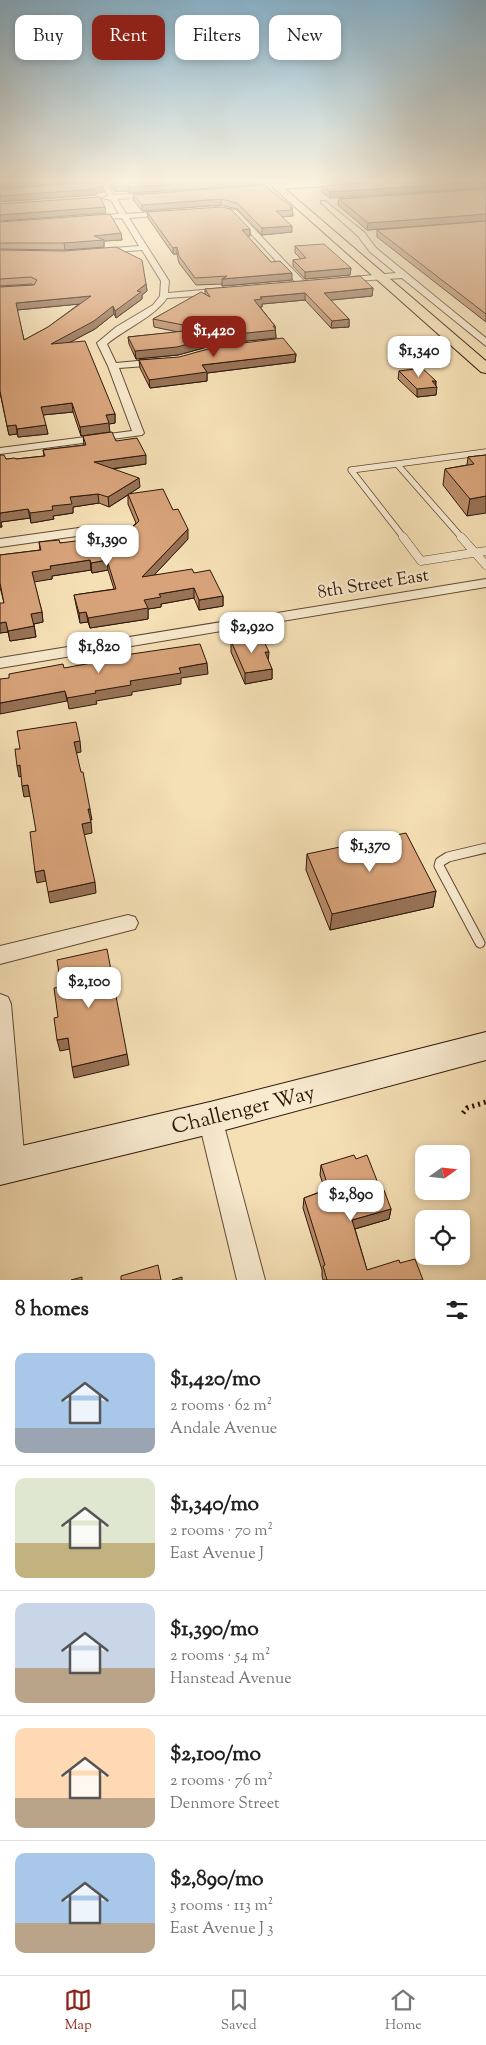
<!DOCTYPE html>
<meta charset="utf-8">
<style>
:root{--surface:#fff;--page:#f2f2f2;--text:#222;--muted:#767676;--line:#e0e0e0;--accent:#8f2418}
body{margin:0;font-family:"Sorts Mill Goudy",serif;background:var(--page);color:var(--text);height:100vh;display:flex;flex-direction:column;font-size:19px;white-space:nowrap}
*{box-sizing:border-box;margin:0}
p{font-size:16px;color:var(--muted)}
.icon{flex:none;width:28px;height:28px;fill:none;stroke:currentColor;stroke-width:2;stroke-linecap:round;stroke-linejoin:round}
.map{position:relative;height:1280px;overflow:hidden}
.sheet{display:flex;flex-direction:column;background:var(--surface);flex:1}
.sheet>*{flex:none}
.hud{position:absolute;left:15px;top:15px;width:456px;height:45px;display:flex;gap:10px}
.needle{width:32px;rotate:75deg}
.controls{position:absolute;left:415px;top:1145px;display:grid;gap:10px}
.controls a{display:grid;place-items:center;width:55px;height:55px;border-radius:10px;background:var(--surface);box-shadow:0 2px 8px #0003;font-size:25px}
.price{position:absolute;translate:-50% -42px;padding:0 11px;border-radius:10px;background:#fff;color:#222;font-size:16px;line-height:32px;filter:drop-shadow(0 1px 2px #0008)}
.price::after{content:'';position:absolute;left:50%;top:30px;width:15px;height:11px;margin-left:-8px;background:inherit;clip-path:polygon(0 0,100% 0,50% 100%)}
.price.on{background:var(--accent);color:#fff}
ul{padding:0;list-style:none}
li{display:flex;align-items:center;gap:15px;height:125px;padding:0 15px}
li+li{border-top:1px solid var(--line)}
li span{display:grid;place-items:center;flex:none;width:140px;height:100px;border-radius:10px;color:#555}
li>.icon{margin-inline-start:auto}
span .icon{width:60px;height:60px;fill:#fffc;stroke-width:1}
li b{font-size:21px}
h2{display:flex;justify-content:space-between;align-items:center;height:60px;padding:0 15px;font-size:21px}
.pill{padding:0 18px;border-radius:10px;background:var(--surface);box-shadow:0 2px 8px #0003;font-size:18px;line-height:45px}
.pill.on{background:var(--accent);color:#fff}
.tab-bar{display:flex;justify-content:space-around;align-items:center;height:70px;border-top:1px solid var(--line);background:var(--surface);font-size:14px;color:var(--muted)}
.tab-bar a{display:grid;justify-items:center;gap:2px}
.tab-bar .on{color:var(--accent)}
.map>svg:first-child{display:block}
.lines{fill:none;stroke-linecap:round;stroke-linejoin:round}
.lane-far2-casing{stroke:#604a35;stroke-width:7}
.lane-far1-casing{stroke:#604a35;stroke-width:9}
.lane-casing{stroke:#604a35;stroke-width:11}
.street-casing{stroke:#604a35;stroke-width:2}
.secondary-casing{stroke:#2e180a;stroke-width:2}
.primary-casing{stroke:#2e180a;stroke-width:2}
.path{stroke:#2e180a;stroke-width:5;stroke-dasharray:2 4;stroke-linecap:butt}
.lane-far2{stroke:#f8eacf;stroke-width:5.5}
.lane-far1{stroke:#f8eacf;stroke-width:8}
.lane{stroke:#f8eacf;stroke-width:9}
.street{fill:#f8eacf;fill-rule:evenodd}
.secondary{fill:#f8eacf;fill-rule:evenodd}
.primary{fill:#f5dfb5;fill-rule:evenodd}
.wall{fill:#ba8c69;stroke:#2e180a;fill-rule:evenodd}
.shaded-wall{fill:#977255;stroke:#2e180a}
.building{fill:#d8a37a;stroke:#2e180a;fill-rule:evenodd}
.labels{text-anchor:middle;stroke-width:4.5;stroke-linejoin:round;paint-order:stroke}
.street-label{font-size:18px;fill:#2e180a;stroke:#f8eacf}
.near-street-label{font-size:21px;fill:#2e180a;stroke:#f8eacf}
</style>
<div class="map">
<svg width="486" height="1280" viewBox="0 0 486 1280">
<rect width="100%" height="100%" fill="#f5dfb5"/>
<filter id="stains"><feTurbulence type="fractalNoise" baseFrequency=".004" numOctaves="4"/><feColorMatrix values="0 0 0 0 .2 0 0 0 0 .09 0 0 0 0 .02 0 0 0 .5 -.17"/></filter>
<radialGradient id="worn" r=".72"><stop offset=".6" stop-color="#630" stop-opacity="0"/><stop offset="1" stop-color="#630" stop-opacity=".3"/></radialGradient>
<g class="lines">
<g class="lane-far2-casing">
<path id="lane-far2" d="M397,464L351,470L404,538
M462,538L397,464L486,452"/>
</g>
<g class="lane-far1-casing">
<path id="lane-far1" d="M403,537L421,561L486,551
M461,537L486,565"/>
</g>
<g class="lane-casing">
<path id="lane" d="M480,943L439,866L440,862L448,857L486,848"/>
</g>
<g class="street-casing">
<path id="street" d="M104,182L114,195L154,193L157,195L154,197L117,199L126,214L167,211L170,213L167,215L129,218L169,281L168,293L225,288L229,291L225,294L167,298C153,318 126,328 107,344L116,363L159,359L164,362L159,365L119,368L144,433L142,435L0,454V448L132,431L108,366L97,343L116,327L153,305L160,296L161,281L142,250L102,253L98,251L102,249L139,246L122,218L91,220L88,218L91,216L119,214L111,200L102,198L108,196L101,184Z
M321,201H325L364,232L376,248L486,338V346L402,278L339,282L338,280L342,278L396,273L370,252L358,236L321,203Z
M215,207L236,210L305,282V286H299L232,213L213,210L212,209Z
M93,526L99,530L98,533L0,547V539Z
M486,579V587L0,668V658Z
M128,915L135,917L138,923L135,929L0,964V946Z
M0,994L8,997L11,1004L25,1165L21,1174L12,1178L3,1174L0,1166Z
M210,1106L219,1110L222,1118L265,1280H237L198,1118L201,1110Z"/>
</g>
<g class="secondary-casing">
<path id="secondary" d="M306,182H348L344,185L278,189L274,186L278,183Z
M486,1032V1060L210,1134L0,1185V1151L210,1102Z"/>
</g>
<g class="primary-casing">
<path id="primary" d="M267,182H277L486,361V373L481,372Z"/>
</g>
<path class="path" d="M463,1113L467,1108L486,1102"/>
<use href="#lane-far2" class="lane-far2"/>
<use href="#lane-far1" class="lane-far1"/>
<use href="#lane" class="lane"/>
<use href="#street" class="street"/>
<use href="#secondary" class="secondary"/>
<use href="#primary" class="primary"/>
</g>
<path class="wall" d="M111,182H258V185L129,193L127,191H114L111,187Z
M376,182L330,198L321,192L322,186Z
M264,185L292,207L293,216L282,217L292,232L262,235L237,209L221,205L142,211L134,201L133,195Z
M486,189V221L367,230L338,205L339,199Z
M147,212L250,229V236H247L271,262L292,280L222,286V284L196,285L179,263L177,254H173L148,218Z
M486,221V322L377,237V230Z
M0,222L121,233L122,240L104,241V247L65,250L0,249Z
M295,246L351,268L350,275L305,279L293,266V260L301,259L295,253Z
M0,250L146,284L147,291L142,295V299L116,318L114,314L95,329L70,342L115,414V423L109,424L81,436L73,412L43,415L48,434L18,437L17,434L9,435L0,393V287L33,285L32,284L0,286ZM79,304L48,327L24,340L17,310Z
M373,288L372,296L330,300L349,319V327L331,328L305,300L262,304V307H260L275,326L276,338L218,344L178,355L136,359L129,344L128,337L178,332L154,327L153,319L205,294V289Z
M296,354L295,362L207,373V381L150,388L140,368L139,360Z
M399,371L436,381V395L417,397L398,379Z
M83,436L116,441L146,464L113,469L140,487L129,494L188,539L154,575L194,573L223,596V606L199,610L194,598L161,604V607L148,609V619L90,628L88,622L80,623L76,605L74,595L114,589L108,570L92,573L91,570L52,576V579L34,581L42,612L43,622L34,624L36,637L10,641L8,632L0,633L4,603L0,587V555L40,550L39,542L92,544L118,541L136,523L128,504V495L109,507L99,503L73,507V513L53,516L54,519L31,523L30,518L1,522L2,527H0V455L6,459H16L44,456L43,450L84,445Z
M486,455L467,516L443,485L445,469L467,465L468,457Z
M231,641L268,660L272,669V679L245,684L231,652Z
M307,854L436,891L433,907L330,930L306,870Z
M356,1159L381,1191L391,1209L389,1219L355,1229L367,1270L400,1263L423,1280H323L322,1276V1270L303,1208L304,1198L325,1190L320,1175L321,1165Z"/>
<path class="shaded-wall" d="M0,182H86L0,188Z
M214,182H258V185L129,193L128,187Z
M486,182V188L330,198V192Z
M126,185L127,191H114V186Z
M103,186L104,192L96,193V195L0,202V196Z
M221,199V205L142,211V205Z
M105,207L106,213L0,221V215Z
M292,207L293,216L276,217V211Z
M486,214V221L367,230L368,223Z
M292,226V232L262,235V228Z
M250,229V236H242V230Z
M121,233L122,240L104,241V247L65,250L64,243L94,236Z
M177,247V254H173V248Z
M351,268L350,275L305,279V272Z
M292,273V280L222,286V279Z
M146,284L147,291L142,295V299L116,318L115,311L137,291Z
M373,288L372,296L323,301L324,293Z
M305,293V300L262,304V307H254V300L260,297Z
M91,296V303L16,310V303Z
M113,306L114,314L95,329L52,352L51,344Z
M349,319V327L331,328L332,321Z
M275,326L276,338L218,344L178,355L136,359L135,351Z
M296,354L295,362L207,373V381L150,388L149,380L202,365Z
M432,381H436L435,387H437L436,395L417,397V389Z
M72,403L73,412L42,415L41,407Z
M115,414V423L109,424L110,432L81,436L80,427L106,415Z
M16,425L17,434L9,435L7,426Z
M46,425L48,434L18,437L17,429Z
M146,455V464L95,471L94,462Z
M139,478L140,487L109,507L108,497Z
M98,494L99,503L73,507V513L53,516L54,519L31,523L30,513L52,506L70,497Z
M486,496V513L467,516L470,499Z
M28,509L30,518L1,522L2,527H0V513Z
M188,529V539L143,587L142,577Z
M90,560L91,570L52,576V579L34,582L32,572L50,566Z
M107,560L108,570L92,573L91,563Z
M194,588V598L161,604V607L148,609V619L90,628L88,618L159,594Z
M223,596V606L199,610V600Z
M42,612L43,622L33,624L31,614Z
M86,612L88,622L80,623L79,613Z
M6,622L8,632L0,633V623Z
M34,626L36,637L10,641L8,631Z
M265,652H269L268,662Z
M207,663L208,674L181,678V684L132,692V695L96,701L97,704L69,709L67,698L179,668Z
M272,669V679L245,684V673Z
M65,691L67,701L0,714V703Z
M80,741L81,752L76,753L74,742Z
M20,765L22,776L19,777L17,766Z
M28,785L30,796L24,797L22,786Z
M88,809H90L92,820H89Z
M91,822L92,833L83,835L82,824Z
M44,870L46,881L37,883L35,872Z
M95,882L96,893L50,903L48,892Z
M436,891L433,907L330,930L332,914Z
M68,1038L70,1049L60,1051L57,1040Z
M127,1054L129,1065L74,1078L72,1067Z
M391,1209L389,1219L351,1230L352,1220Z"/>
<path class="building" d="M101,182L103,186L95,187L96,189L0,196V189Z
M111,182H214L128,187L126,185L114,186Z
M376,182H485L330,192L322,186Z
M264,185L292,207L290,208L293,210L276,211L292,226L262,228L237,203L221,199L142,205L133,195Z
M486,189V214L368,223L339,199Z
M100,197L105,207L0,215V204Z
M221,207L231,209L250,229L242,230L271,262L280,261L292,273L222,279L227,276L195,278L179,256L177,247L173,248L147,212Z
M110,214L121,233L94,236L104,240L64,243H0V222Z
M486,221V314L377,230Z
M324,244L351,268L305,272L293,260L306,258L295,246Z
M116,247L142,260L146,284L137,291L141,292L115,311L113,306L94,321L51,344L85,341L115,414L106,415L109,423L80,427L72,403L41,407L46,425L17,429L16,425L7,426L0,391V287L34,285L37,280L31,277L0,279V250L64,251ZM91,296L48,327L24,340L16,303Z
M360,276L373,288L324,293L349,319L332,321L305,293L260,297L262,299L254,300L275,326H273L276,330L218,336L177,347L135,351L128,337L203,329L153,319L201,292L210,297L205,289Z
M283,338L296,354L202,365L207,372L149,380L139,360L179,357L219,346Z
M422,368L436,381H432L437,387L417,389L399,371Z
M112,432L116,441L137,438L146,455L94,462L139,478L108,497L98,494L70,497L72,504L52,506L53,510L30,513L28,509L0,513V455H4L6,459L15,458L16,459L45,456L43,450L86,445L83,436Z
M486,455V496L470,499L445,469L474,464L468,457Z
M163,489L173,510L178,509L188,529L142,577L192,569L194,573L210,570L223,596L199,600L194,588L159,594L161,597L144,600L148,608L88,618L86,612L79,613L74,595L116,589L107,560L91,563L90,560L50,566L51,569L32,572L42,612L31,614L34,626L8,631L6,622L0,623V603H4L0,583V555L41,550L39,542L59,540L60,543L91,539L92,544L118,541L139,521L128,494Z
M262,637L269,652H265L272,669L245,673L231,641Z
M200,644L207,663L179,668L181,673L130,681L131,685L95,691L96,693L67,698L65,691L0,703V679L9,678V674L63,664L64,668L119,658L118,656Z
M76,722L80,741L74,742L81,772H83L90,809H88L91,822L82,824L95,882L48,892L44,870L35,872L30,832L36,831L28,785L22,786L20,765L17,766L15,749H20L17,731Z
M406,833L436,891L332,914L307,854Z
M107,949L127,1054L72,1067L68,1038L57,1040L54,1018L58,1017L54,988L61,987L57,960Z
M354,1155L356,1159L367,1155L381,1191L384,1190L391,1209L352,1220L367,1270L399,1260L400,1263L415,1259L423,1280H327L323,1266L325,1265L304,1198L329,1189L321,1165Z
M158,1265L161,1280H121V1276Z
M82,1277V1280H71Z
M182,1277V1280H172Z"/>
<linearGradient id="sky" x2="0" y2="1"><stop stop-color="#89b7d2"/><stop offset="0.5" stop-color="#faf1de"/><stop offset="1" stop-color="#faf1de" stop-opacity="0"/></linearGradient>
<rect width="486" height="361" fill="url(#sky)"/>
<g class="labels">
<g class="street-label">
<text transform="translate(373 583) rotate(-9)" y="6">8th Street East</text>
</g>
<g class="near-street-label">
<text transform="translate(243 1109) rotate(-14)" y="7">Challenger Way</text>
</g>
</g>
<rect width="100%" height="100%" filter="url(#stains)"/>
<rect width="100%" height="100%" fill="url(#worn)"/>
</svg>
<div class="controls">
<a><svg class="needle" viewBox="-14 -14 28 28"><path d="M0-13l5 13h-10z" fill="#e53935"/><path d="M0 13l5-13h-10z" fill="#767676"/></svg></a>
<a><svg class="icon" aria-label="locate" viewBox="0 0 24 24"><circle cx="12" cy="12" r="6"/><path d="M12 2v4M12 18v4M2 12h4M18 12h4"/></svg></a>
</div>
<b class="price on" style="left:214px;top:358px">$1,420</b>
<b class="price" style="left:419px;top:378px">$1,340</b>
<b class="price" style="left:107px;top:567px">$1,390</b>
<b class="price" style="left:252px;top:654px">$2,920</b>
<b class="price" style="left:99px;top:674px">$1,820</b>
<b class="price" style="left:370px;top:873px">$1,370</b>
<b class="price" style="left:89px;top:1009px">$2,100</b>
<b class="price" style="left:351px;top:1222px">$2,890</b>
<div class="hud">
<a class="pill">Buy</a>
<a class="pill on">Rent</a>
<a class="pill">Filters</a>
<a class="pill">New</a>
</div>
</div>
<section class="sheet">
<h2>8 homes<svg class="icon" aria-label="filters" viewBox="0 0 24 24"><path d="M4 7h16M4 17h16"/><circle cx="9" cy="7" r="2"/><circle cx="15" cy="17" r="2"/></svg></h2>
<ul>
<li><span style="background:linear-gradient(#a9c7e8 75%,#9aa5b1 0)"><svg class="icon" aria-label="home" viewBox="0 0 24 24"><path d="M3 11l9-7 9 7M6 9v11h12V9"/></svg></span><div><b>$1,420/mo</b><p>2 rooms · 62 m²</p><p>Andale Avenue</p></div></li>
<li><span style="background:linear-gradient(#dfe7d0 65%,#c2b280 0)"><svg class="icon" aria-label="home" viewBox="0 0 24 24"><path d="M3 11l9-7 9 7M6 9v11h12V9"/></svg></span><div><b>$1,340/mo</b><p>2 rooms · 70 m²</p><p>East Avenue J</p></div></li>
<li><span style="background:linear-gradient(#c9d6e8 65%,#b9a48a 0)"><svg class="icon" aria-label="home" viewBox="0 0 24 24"><path d="M3 11l9-7 9 7M6 9v11h12V9"/></svg></span><div><b>$1,390/mo</b><p>2 rooms · 54 m²</p><p>Hanstead Avenue</p></div></li>
<li><span style="background:linear-gradient(#ffd9b3 70%,#b9a48a 0)"><svg class="icon" aria-label="home" viewBox="0 0 24 24"><path d="M3 11l9-7 9 7M6 9v11h12V9"/></svg></span><div><b>$2,100/mo</b><p>2 rooms · 76 m²</p><p>Denmore Street</p></div></li>
<li><span style="background:linear-gradient(#a9c7e8 70%,#b9a48a 0)"><svg class="icon" aria-label="home" viewBox="0 0 24 24"><path d="M3 11l9-7 9 7M6 9v11h12V9"/></svg></span><div><b>$2,890/mo</b><p>3 rooms · 113 m²</p><p>East Avenue J 3</p></div></li>
</ul>
</section>
<nav class="tab-bar">
<a class="on"><svg class="icon" aria-label="map" viewBox="0 0 24 24"><path d="M3 6l6-2 6 2 6-2v14l-6 2-6-2-6 2zM9 4v14M15 6v14"/></svg>Map</a>
<a><svg class="icon" aria-label="saved" viewBox="0 0 24 24"><path d="M7 4h10v16l-5-4-5 4z"/></svg>Saved</a>
<a><svg class="icon" aria-label="home" viewBox="0 0 24 24"><path d="M3 11l9-7 9 7M6 9v11h12V9"/></svg>Home</a>
</nav>
